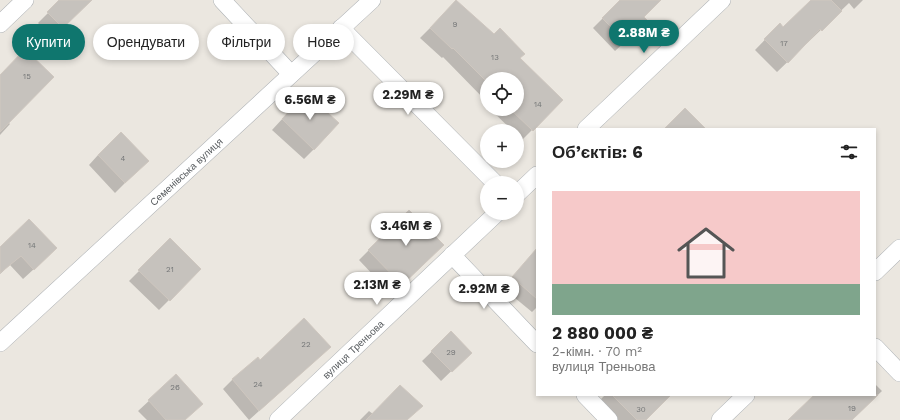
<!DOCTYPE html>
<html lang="uk">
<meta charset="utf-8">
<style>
:root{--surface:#fff;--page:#f6f6f6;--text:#222;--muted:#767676;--line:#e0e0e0;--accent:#0f766e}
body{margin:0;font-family:"Work Sans",sans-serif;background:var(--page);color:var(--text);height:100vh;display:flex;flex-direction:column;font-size:15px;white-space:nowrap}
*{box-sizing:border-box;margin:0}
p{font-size:13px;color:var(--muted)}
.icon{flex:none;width:22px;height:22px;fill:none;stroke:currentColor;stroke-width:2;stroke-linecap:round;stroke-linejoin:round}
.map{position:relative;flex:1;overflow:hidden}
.panel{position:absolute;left:536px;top:128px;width:340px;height:268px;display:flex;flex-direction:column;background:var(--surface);border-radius:0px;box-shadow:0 2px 6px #0003}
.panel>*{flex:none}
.guide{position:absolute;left:12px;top:24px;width:380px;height:36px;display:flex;gap:8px}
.tools{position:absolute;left:480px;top:72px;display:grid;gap:8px}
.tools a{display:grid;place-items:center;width:44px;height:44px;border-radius:50%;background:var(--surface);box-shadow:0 2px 6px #0003;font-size:20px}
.price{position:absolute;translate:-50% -34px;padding:0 9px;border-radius:14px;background:#fff;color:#222;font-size:13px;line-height:26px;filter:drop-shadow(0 1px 2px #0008)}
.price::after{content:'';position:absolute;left:50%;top:24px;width:12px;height:9px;margin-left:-6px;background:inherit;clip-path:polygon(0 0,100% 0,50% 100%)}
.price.on{background:var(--accent);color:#fff}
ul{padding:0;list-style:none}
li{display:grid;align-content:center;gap:8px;height:212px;padding:0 16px}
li+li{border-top:1px solid var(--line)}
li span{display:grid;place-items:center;height:124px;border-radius:0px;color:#555}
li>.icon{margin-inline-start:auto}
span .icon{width:72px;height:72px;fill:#fffc;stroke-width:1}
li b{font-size:17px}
h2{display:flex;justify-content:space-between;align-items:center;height:48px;padding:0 16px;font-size:17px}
.tag{padding:0 14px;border-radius:18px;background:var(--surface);box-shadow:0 2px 6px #0003;font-size:14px;line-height:36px}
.tag.on{background:var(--accent);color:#fff}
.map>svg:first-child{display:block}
.shadow{fill:#0003}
.building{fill:#c6c2bd;stroke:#cfc7bf}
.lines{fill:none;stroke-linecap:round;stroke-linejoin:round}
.street-casing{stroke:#aeb2b5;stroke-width:18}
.street{stroke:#fff;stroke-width:17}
.labels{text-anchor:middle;stroke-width:4;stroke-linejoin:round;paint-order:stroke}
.number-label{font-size:8px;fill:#747677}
.street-label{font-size:10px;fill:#595d60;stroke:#fff}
</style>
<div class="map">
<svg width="900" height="420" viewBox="0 0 900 420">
<rect width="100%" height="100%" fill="#ebe7e0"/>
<path class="shadow" d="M61,0H76L73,17L52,37L38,23Z
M621,0H661L643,17L637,31L615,51L593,28Z
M812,0H863L854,9L849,3L777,72L755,50L780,24L783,28Z
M447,11L519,59L562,100L522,140L517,135V131H513L492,111L494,109H517V79H487V102L443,57L442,58L420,38Z
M0,77L8,122L10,124L0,135Z
M296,104L314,149L304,159L272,130Z
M98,155L137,171L115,193L89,165Z
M170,240L200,269L159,310L129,281Z
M0,248L46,258L23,279L10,265L0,274Z
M369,250L433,255L392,295L359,260Z
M532,256L537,261V307L532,312L503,288Z
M451,333L470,353L441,381L422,361Z
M330,347L249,420L223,389L233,379L260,361Z
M176,376L185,420H147L138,411Z
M875,384L882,391L852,420H789L822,395H875Z
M605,395H666L644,420H617L599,401Z
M421,406L407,420H360L369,411L373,414Z"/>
<path class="building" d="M59,0H92L63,28L47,12Z
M456,0L494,34L500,28L525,54L520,58L563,100L533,131L510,109H517V79H487V82L453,48L452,49L430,28Z
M620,0H661L644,17L648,21L626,42L602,18Z
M811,0H831L842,11L822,31L820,29L788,63L764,39L780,23L783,27Z
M25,49L54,77L0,132V75Z
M306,93L339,123L314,150L282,119Z
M685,108L706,129H664Z
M121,132L149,161L125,183L98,155Z
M409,210L444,245L402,285L368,250Z
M29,219L57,248L34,270L21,256L0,273V247Z
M170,238L201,269L170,301L138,270Z
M537,248V299L512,277Z
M304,318L331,347L259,411L232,379L258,357L260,360Z
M451,331L472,353L452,372L431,351Z
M176,374L203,404L185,420H166L148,400Z
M400,385L423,406L407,420H366Z
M612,395H671L646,420H637Z
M814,395H878L852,420H788Z"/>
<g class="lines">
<g class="street-casing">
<g id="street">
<path d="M222,0L291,74"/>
<path d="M0,24L25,0"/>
<path d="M341,28L495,183"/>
<path d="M586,129L722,0"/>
<path d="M517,194L537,175"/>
<path d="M452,255L537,344"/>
<path d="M875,272L900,248"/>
<path id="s1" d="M0,343L372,0"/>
<path d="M875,347L900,373"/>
<path d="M585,395L609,420"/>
<path id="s2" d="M278,420L497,213"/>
<path d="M720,420L746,395"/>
</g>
</g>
<use href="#street" class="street"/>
</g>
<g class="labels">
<g class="number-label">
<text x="455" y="27">9</text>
<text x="784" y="46">17</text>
<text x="495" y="60">13</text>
<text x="27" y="79">15</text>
<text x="538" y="107">14</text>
<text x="123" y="161">4</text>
<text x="32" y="248">14</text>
<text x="170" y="272">21</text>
<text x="306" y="347">22</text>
<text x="451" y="355">29</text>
<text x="258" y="387">24</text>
<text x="175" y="390">26</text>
<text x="852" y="411">19</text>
<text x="641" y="412">30</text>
</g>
<g class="street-label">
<text dy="4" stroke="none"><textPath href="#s1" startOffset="253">Семенівська вулиця</textPath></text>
<text dy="4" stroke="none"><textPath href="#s2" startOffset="103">вулиця Треньова</textPath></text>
</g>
</g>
</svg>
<div class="tools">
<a><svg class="icon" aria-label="locate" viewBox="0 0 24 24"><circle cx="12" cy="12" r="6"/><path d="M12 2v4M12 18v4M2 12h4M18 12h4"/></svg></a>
<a>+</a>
<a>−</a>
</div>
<b class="price on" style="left:644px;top:54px">2.88M ₴</b>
<b class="price" style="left:408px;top:116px">2.29M ₴</b>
<b class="price" style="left:310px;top:121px">6.56M ₴</b>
<b class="price" style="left:406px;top:247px">3.46M ₴</b>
<b class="price" style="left:377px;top:306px">2.13M ₴</b>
<b class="price" style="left:484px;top:310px">2.92M ₴</b>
<div class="guide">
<a class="tag on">Купити</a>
<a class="tag">Орендувати</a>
<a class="tag">Фільтри</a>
<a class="tag">Нове</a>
</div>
<section class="panel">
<h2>Об’єктів: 6<svg class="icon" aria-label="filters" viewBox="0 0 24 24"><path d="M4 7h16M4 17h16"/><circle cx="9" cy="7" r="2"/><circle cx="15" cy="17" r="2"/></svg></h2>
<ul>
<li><span style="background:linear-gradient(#f6c9c9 75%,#7fa58c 0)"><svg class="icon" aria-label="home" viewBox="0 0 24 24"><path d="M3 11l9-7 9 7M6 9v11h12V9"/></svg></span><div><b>2 880 000 ₴</b><p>2-кімн. · 70 m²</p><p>вулиця Треньова</p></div></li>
</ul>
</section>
</div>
